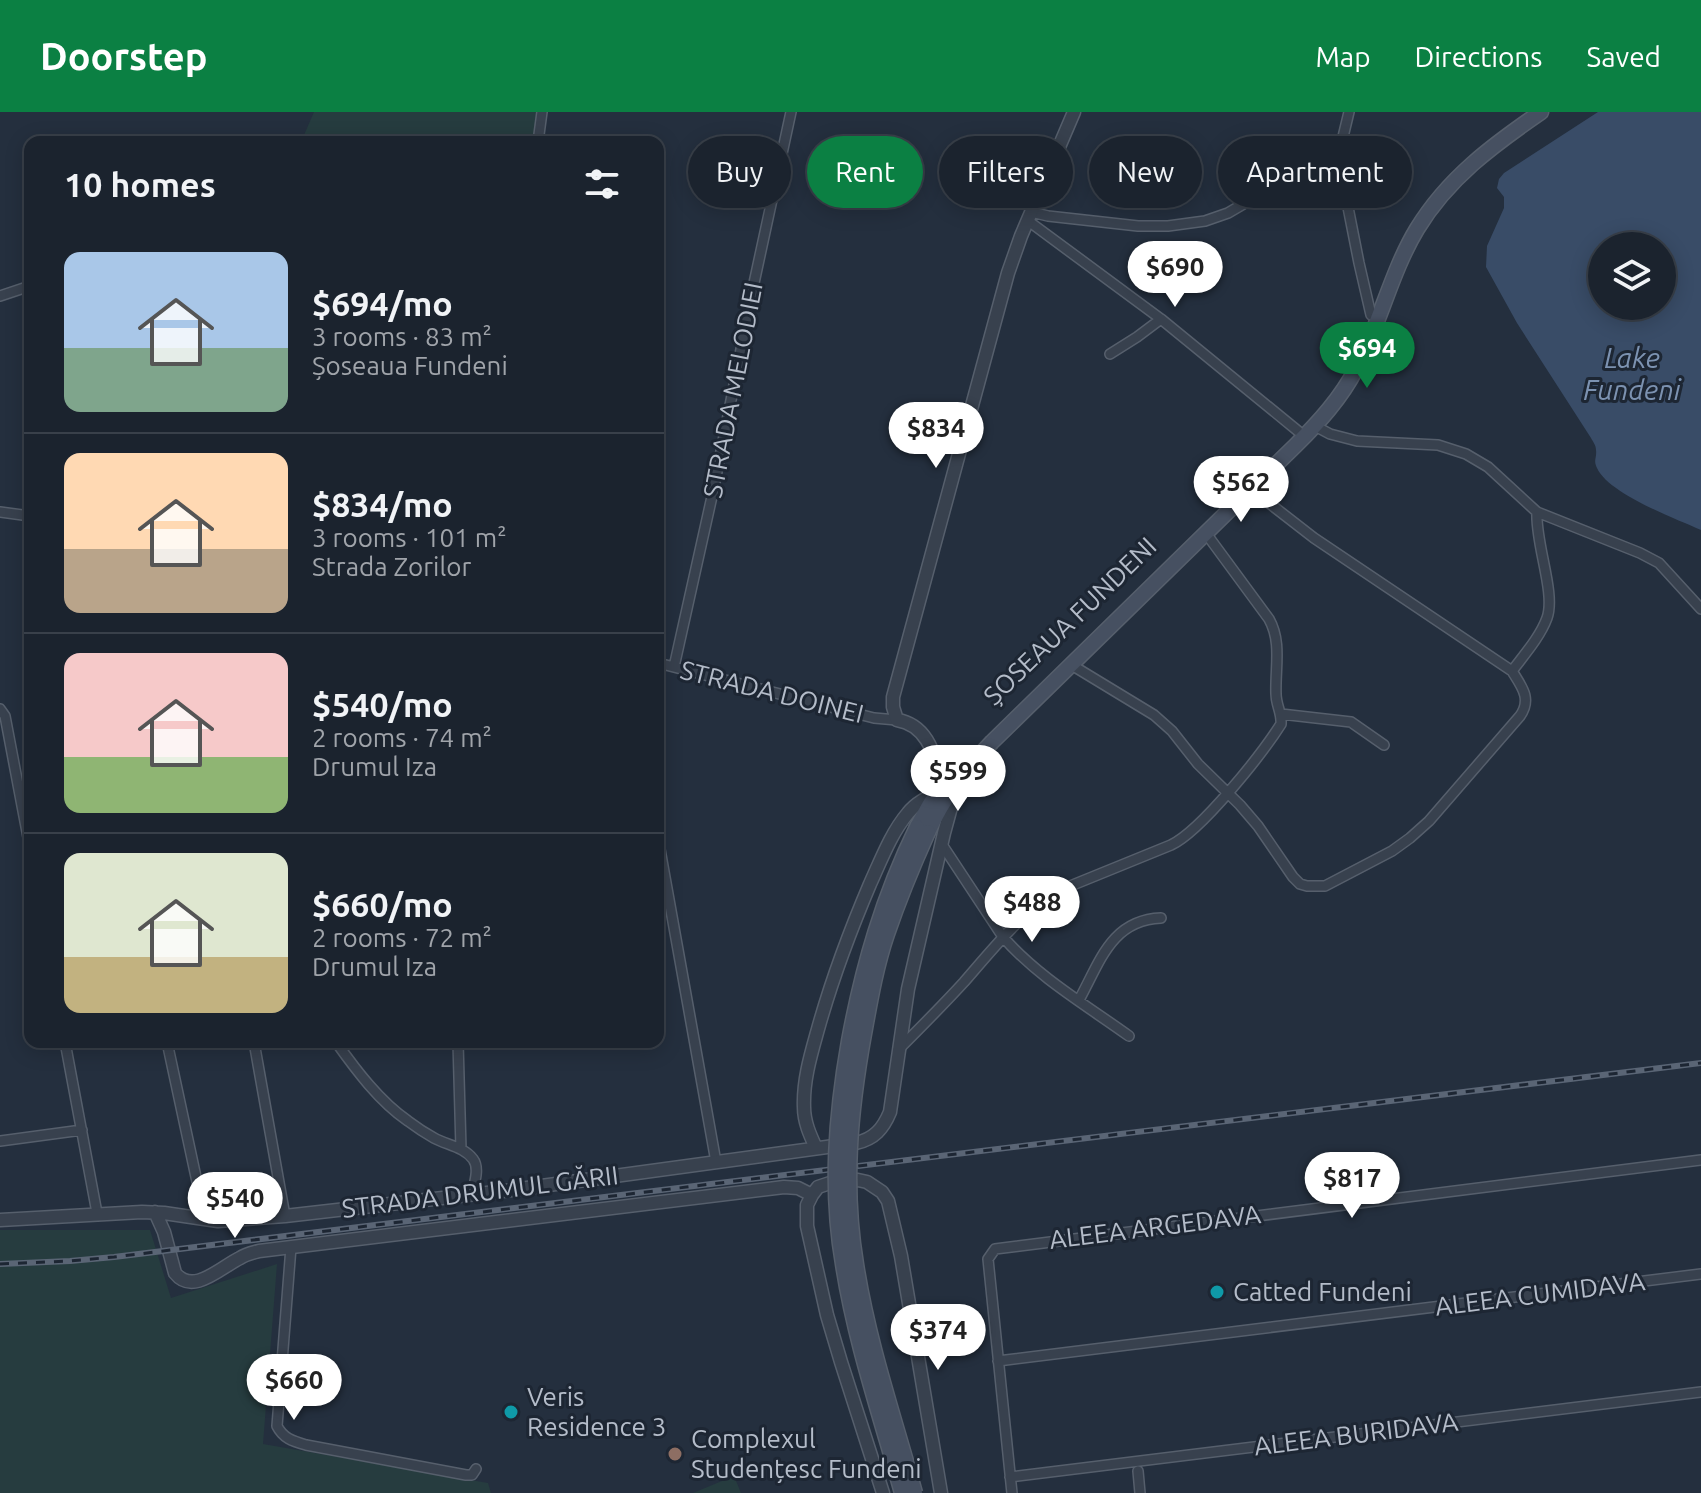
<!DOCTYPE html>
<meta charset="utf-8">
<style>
:root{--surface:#1b232e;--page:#242b36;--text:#f1f3f6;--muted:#a0a4aa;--line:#39404a;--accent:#0b8043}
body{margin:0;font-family:Ubuntu,sans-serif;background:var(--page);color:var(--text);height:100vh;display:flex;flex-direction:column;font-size:30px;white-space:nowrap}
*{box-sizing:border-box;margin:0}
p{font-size:26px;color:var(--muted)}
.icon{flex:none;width:44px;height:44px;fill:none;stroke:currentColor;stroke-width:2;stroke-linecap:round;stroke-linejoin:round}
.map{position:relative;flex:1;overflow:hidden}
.side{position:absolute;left:24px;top:24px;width:640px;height:912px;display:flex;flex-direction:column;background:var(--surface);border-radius:16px;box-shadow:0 4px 20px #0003,0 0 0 2px var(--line)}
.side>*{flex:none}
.hud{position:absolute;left:688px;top:24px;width:760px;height:72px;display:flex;gap:16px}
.buttons{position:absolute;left:1588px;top:120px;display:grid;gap:16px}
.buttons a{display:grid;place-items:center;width:88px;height:88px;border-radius:50%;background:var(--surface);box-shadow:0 4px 20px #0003,0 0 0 2px var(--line);font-size:40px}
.price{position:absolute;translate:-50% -68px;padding:0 18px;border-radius:28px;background:#fff;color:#222;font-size:26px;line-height:52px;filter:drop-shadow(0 2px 4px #0008)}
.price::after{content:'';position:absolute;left:50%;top:48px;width:24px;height:18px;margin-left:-12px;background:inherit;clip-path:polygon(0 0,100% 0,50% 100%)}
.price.current{background:var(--accent);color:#fff}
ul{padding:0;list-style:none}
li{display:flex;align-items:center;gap:24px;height:200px;padding:0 40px}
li+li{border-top:2px solid var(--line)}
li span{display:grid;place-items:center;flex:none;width:224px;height:160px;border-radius:16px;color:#555}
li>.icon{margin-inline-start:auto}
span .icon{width:96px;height:96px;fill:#fffc;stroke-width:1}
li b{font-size:34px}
h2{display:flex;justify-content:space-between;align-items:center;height:96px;padding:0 40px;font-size:34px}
.chip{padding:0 28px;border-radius:36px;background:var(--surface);box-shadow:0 4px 20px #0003,0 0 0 2px var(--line);font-size:28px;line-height:72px}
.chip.current{background:var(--accent);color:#fff}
header{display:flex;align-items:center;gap:48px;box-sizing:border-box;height:112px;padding:0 40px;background:var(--accent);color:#fff}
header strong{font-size:38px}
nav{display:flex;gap:44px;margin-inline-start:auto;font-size:28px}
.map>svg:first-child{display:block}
.green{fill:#263c3f}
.water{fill:#394c67;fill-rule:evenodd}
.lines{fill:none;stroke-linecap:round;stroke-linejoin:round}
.minor-casing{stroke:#565f6c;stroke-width:12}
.tertiary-casing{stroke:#565f6c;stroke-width:15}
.secondary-casing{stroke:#565f6c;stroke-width:17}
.minor{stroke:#38414e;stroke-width:9}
.tertiary{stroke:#38414e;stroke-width:12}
.secondary{stroke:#465061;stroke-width:14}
.rail-casing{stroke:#5a6575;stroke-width:6}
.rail{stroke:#1d2633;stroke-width:3;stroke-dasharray:9;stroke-linecap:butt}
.secondary-bridge-casing{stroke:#565f6c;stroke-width:17;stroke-linecap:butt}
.secondary-bridge{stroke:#465061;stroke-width:14}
.culture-dot{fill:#0f9aa8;stroke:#1d2633;stroke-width:3}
.education-dot{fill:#8d6e63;stroke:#1d2633;stroke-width:3}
.labels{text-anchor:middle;stroke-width:6;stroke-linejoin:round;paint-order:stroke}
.street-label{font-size:26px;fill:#b4bcc9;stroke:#1d2633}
.poi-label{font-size:26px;fill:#b4bcc9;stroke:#1d2633;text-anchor:start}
.water-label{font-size:28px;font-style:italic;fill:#7c92b1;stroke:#1d2633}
</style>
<header>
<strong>Doorstep</strong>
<nav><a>Map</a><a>Directions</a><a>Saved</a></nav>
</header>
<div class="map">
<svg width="1701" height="1381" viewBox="0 0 1701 1381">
<rect width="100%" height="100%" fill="#242f3e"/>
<path class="green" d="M314,0H537L533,30H301Z
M0,1118H150L171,1186L277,1152L263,1332L488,1371L491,1381H0Z
M734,1364L741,1381H693Z"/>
<path class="water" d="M1598,0H1701V418C1674,406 1609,382 1597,356C1593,348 1597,346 1596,338C1596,333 1593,330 1591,326L1517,211L1486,155L1487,134L1504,96V85L1497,76L1499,67L1504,61ZM1602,134H1662V194H1602Z"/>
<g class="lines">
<g class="minor-casing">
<path id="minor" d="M1349,0L1342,29L1344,75L1359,151L1371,203
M538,30L542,0
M1031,100L1048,104L1138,114H1168L1205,109L1228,101L1269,77L1342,29
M1027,108L1161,207L1298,319
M0,184L30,174
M1110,242L1137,225L1161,207
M1315,314L1330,322L1357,329L1438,333L1466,342L1488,355L1537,400L1640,441L1659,451L1701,497
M0,400L30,404
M658,551L874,606L897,608
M1070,552L1154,603L1172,619L1198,652L1240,693L1258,714L1293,765L1300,772L1307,774H1325L1392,739L1410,726L1429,709L1520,604C1532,587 1522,575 1512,559L1314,426L1251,377
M674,555L713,380L754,171L791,0
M1512,559C1524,543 1540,525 1547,506C1556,481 1535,431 1537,400
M0,597L5,604L30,736
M1281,602L1351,610L1384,633
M658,726L716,1050
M941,731L1003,825C1038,865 1086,893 1129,924
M1079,888C1100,850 1111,808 1161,806
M65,930L97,1101
M167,930L205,1107
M254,930L285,1104
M336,930C356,958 379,989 408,1009C416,1015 425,1021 434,1026C447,1033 464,1035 473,1047C480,1056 474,1072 472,1083
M458,930L461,1037
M898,938C920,916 943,893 964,870C991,839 1019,804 1053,781L1171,733C1201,719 1262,642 1281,612C1282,601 1276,593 1276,582C1275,556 1282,530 1269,507L1205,420
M0,1029L82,1018
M291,1135L277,1314C283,1326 292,1329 306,1333L466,1363H472L476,1357
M998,1249L1701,1162
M1138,1359L1140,1381
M1010,1365L1701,1280
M1012,1381L988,1147L995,1137L1701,1048"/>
</g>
<g class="tertiary-casing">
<path id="tertiary" d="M944,673C935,646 929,613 897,608L893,595V585L1008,161L1021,124L1074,0
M816,1036C810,1023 804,1010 804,995C803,968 811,942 818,917C832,867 850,819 870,772C881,748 891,721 908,701C916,691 926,686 938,681
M155,1100L164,1120L175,1161C193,1184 221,1155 240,1146C246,1142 252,1141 259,1139L784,1075L798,1076L812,1083
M0,1108L142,1100L164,1101L218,1109L285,1104L512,1078L856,1031C874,1027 883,1017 890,1000L908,877L944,721L956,677
M883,1381L841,1250L827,1203L807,1114V1093L812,1083L818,1075L830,1071L858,1068L867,1070L882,1080L888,1089L901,1144L941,1381"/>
</g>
<g class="secondary-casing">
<path id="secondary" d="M917,715L931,690L944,672
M928,720C944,685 965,658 992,630L1296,333C1319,310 1341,286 1356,257C1380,212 1391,160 1417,117C1448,66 1493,33 1541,0"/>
</g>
<use href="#minor" class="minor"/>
<use href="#tertiary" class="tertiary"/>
<use href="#secondary" class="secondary"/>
<g class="rail-casing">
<path id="rail" d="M0,1152L70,1149L114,1145L1701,951"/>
</g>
<use href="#rail" class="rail"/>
<g class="secondary-bridge-casing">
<path id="secondary-bridge" d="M902,1381C881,1305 855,1230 843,1152C830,1077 836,1003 849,929C863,853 883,785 917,715
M915,1381C894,1305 868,1230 856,1152C843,1074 850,999 864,922C870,889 876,854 887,822C899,787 913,753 928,720"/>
</g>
<use href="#secondary-bridge" class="secondary-bridge"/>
</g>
<g class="culture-dot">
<circle cx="1217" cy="1180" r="8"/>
<circle cx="511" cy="1300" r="8"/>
</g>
<circle class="education-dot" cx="675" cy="1342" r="8"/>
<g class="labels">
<g class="street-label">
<text transform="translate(733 278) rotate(-79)" y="9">STRADA MELODIEI</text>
<text transform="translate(1070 509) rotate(-44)" y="9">ȘOSEAUA FUNDENI</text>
<text transform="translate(772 580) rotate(14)" y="9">STRADA DOINEI</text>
<text transform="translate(480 1080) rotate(-7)" y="9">STRADA DRUMUL GĂRII</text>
<text transform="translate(1155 1115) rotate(-7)" y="9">ALEEA ARGEDAVA</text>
<text transform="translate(1540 1182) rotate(-7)" y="9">ALEEA CUMIDAVA</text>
<text transform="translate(1356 1322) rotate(-7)" y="9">ALEEA BURIDAVA</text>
</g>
<g class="poi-label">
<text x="1233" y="1189">Catted Fundeni</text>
<text x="527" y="1294">Veris<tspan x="527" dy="30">Residence 3</tspan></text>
<text x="691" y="1336">Complexul<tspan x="691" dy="30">Studențesc Fundeni</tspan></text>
</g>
<g class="water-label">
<text x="1632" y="256">Lake<tspan x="1632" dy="32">Fundeni</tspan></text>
</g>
</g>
</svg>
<div class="buttons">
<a><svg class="icon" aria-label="layers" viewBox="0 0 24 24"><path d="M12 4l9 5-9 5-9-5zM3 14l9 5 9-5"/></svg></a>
</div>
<b class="price" style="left:1175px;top:197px">$690</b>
<b class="price current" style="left:1367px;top:278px">$694</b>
<b class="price" style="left:936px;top:358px">$834</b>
<b class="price" style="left:1241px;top:412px">$562</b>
<b class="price" style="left:958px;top:701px">$599</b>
<b class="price" style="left:1032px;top:832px">$488</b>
<b class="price" style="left:1352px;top:1108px">$817</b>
<b class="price" style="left:235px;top:1128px">$540</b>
<b class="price" style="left:938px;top:1260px">$374</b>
<b class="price" style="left:294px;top:1310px">$660</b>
<div class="hud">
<a class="chip">Buy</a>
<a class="chip current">Rent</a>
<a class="chip">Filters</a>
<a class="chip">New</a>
<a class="chip">Apartment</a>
</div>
<section class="side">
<h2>10 homes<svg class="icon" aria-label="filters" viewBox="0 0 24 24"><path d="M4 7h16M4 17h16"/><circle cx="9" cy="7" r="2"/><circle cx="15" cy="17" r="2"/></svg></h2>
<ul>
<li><span style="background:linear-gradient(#a9c7e8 60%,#7fa58c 0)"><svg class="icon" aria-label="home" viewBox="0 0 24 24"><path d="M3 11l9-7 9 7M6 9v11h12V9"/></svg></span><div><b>$694/mo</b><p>3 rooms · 83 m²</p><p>Șoseaua Fundeni</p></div></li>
<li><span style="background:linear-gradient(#ffd9b3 60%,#b9a48a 0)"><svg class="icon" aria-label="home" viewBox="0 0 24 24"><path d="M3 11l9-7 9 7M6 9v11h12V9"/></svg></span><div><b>$834/mo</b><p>3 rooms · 101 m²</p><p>Strada Zorilor</p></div></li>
<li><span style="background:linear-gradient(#f6c9c9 65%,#8fb573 0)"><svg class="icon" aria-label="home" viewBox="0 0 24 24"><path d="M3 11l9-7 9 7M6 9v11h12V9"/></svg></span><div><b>$540/mo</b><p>2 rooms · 74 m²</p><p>Drumul Iza</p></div></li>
<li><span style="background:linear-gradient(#dfe7d0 65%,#c2b280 0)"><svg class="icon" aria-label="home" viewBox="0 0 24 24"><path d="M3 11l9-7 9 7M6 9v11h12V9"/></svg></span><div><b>$660/mo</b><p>2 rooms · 72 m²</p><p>Drumul Iza</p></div></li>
</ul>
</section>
</div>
